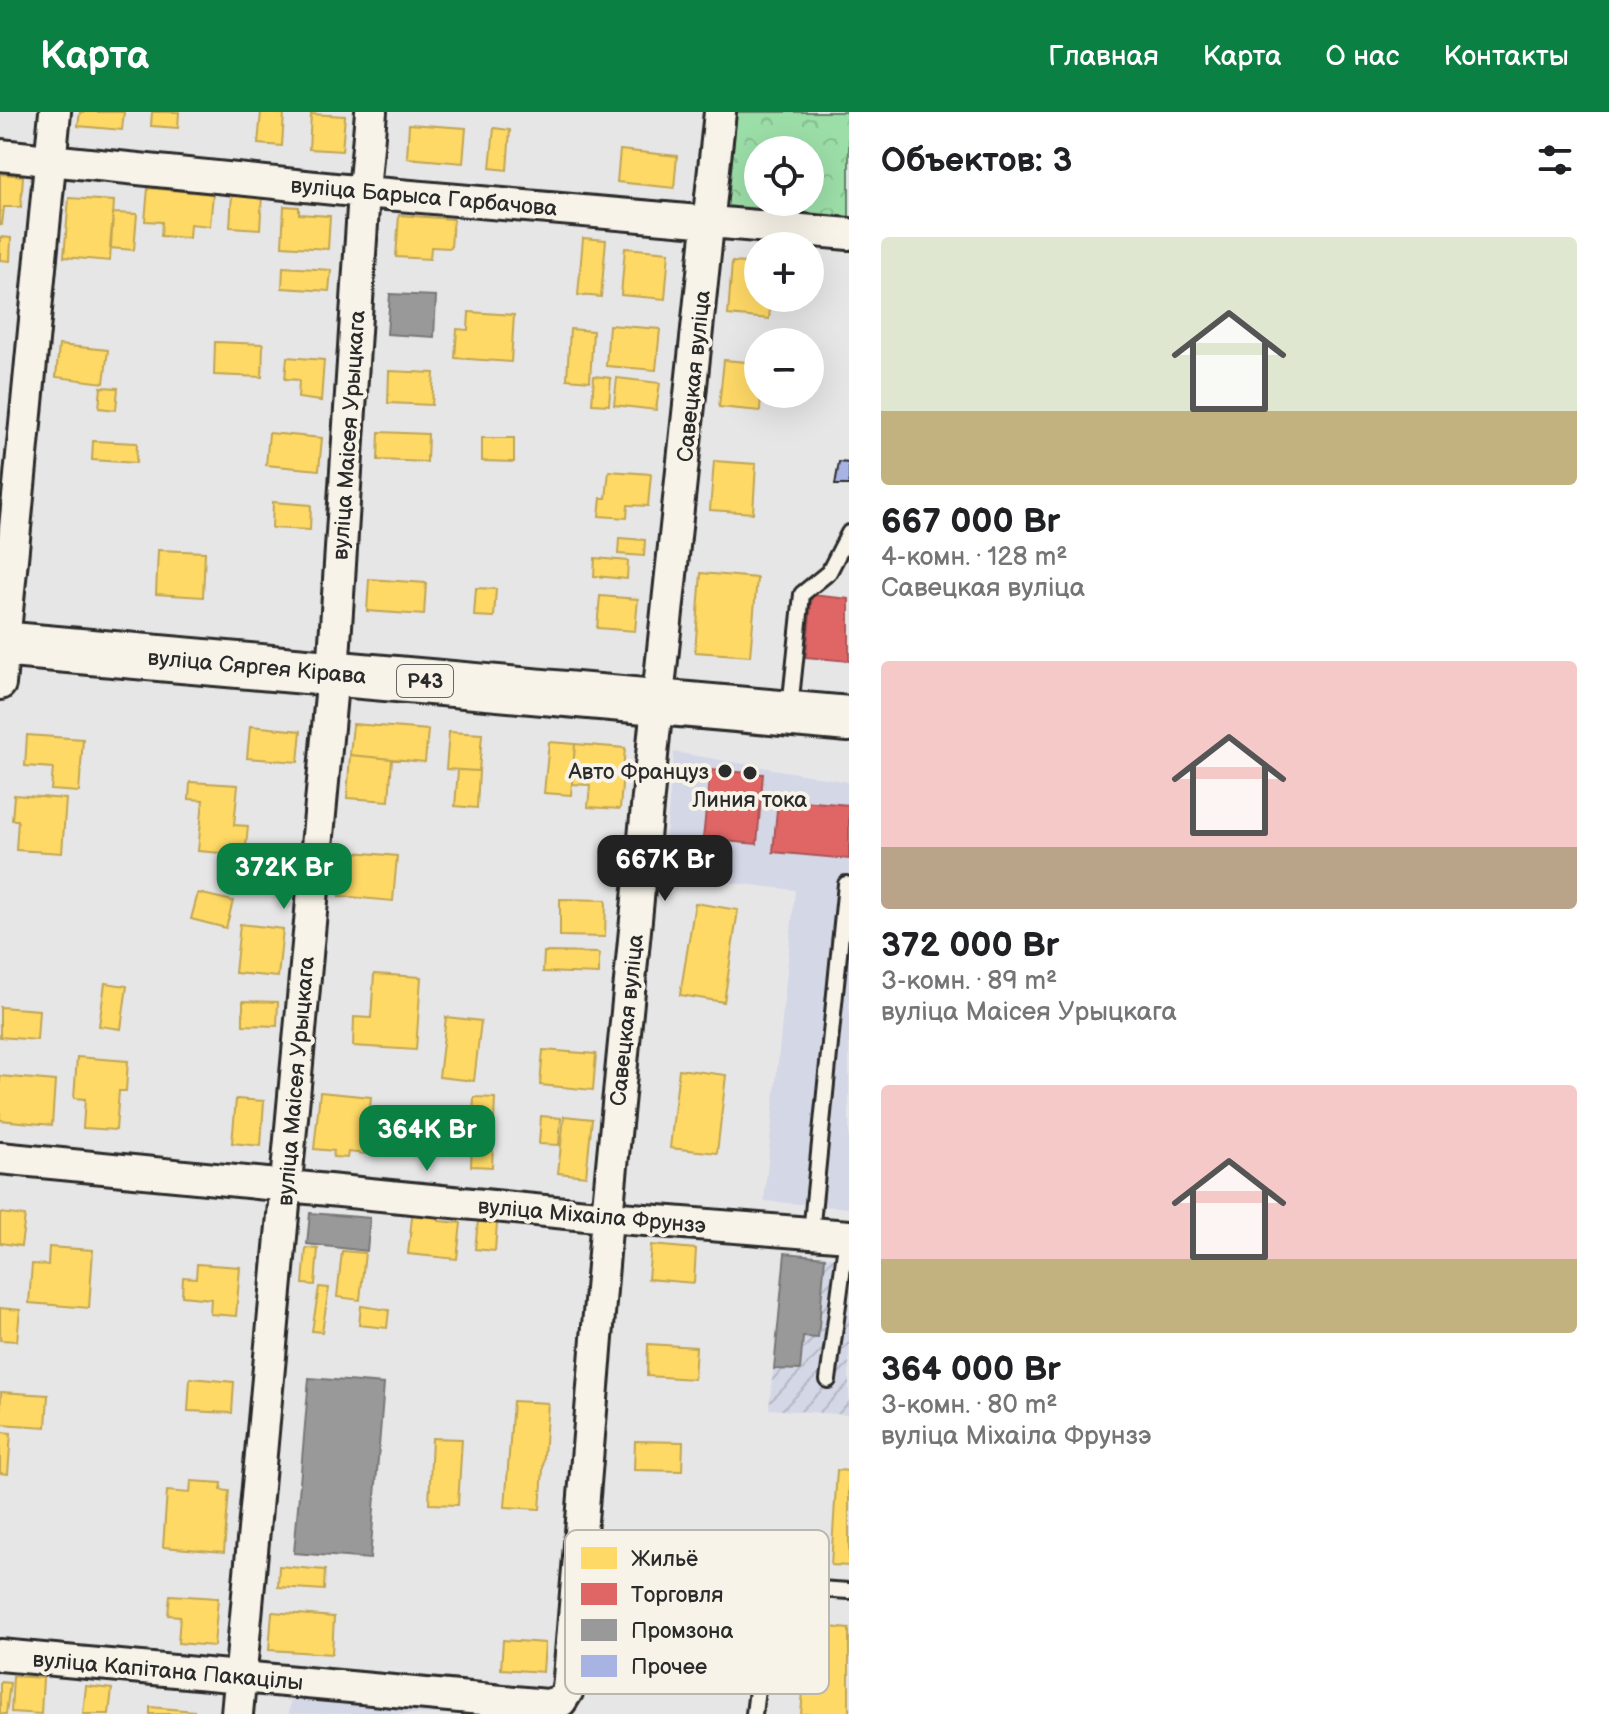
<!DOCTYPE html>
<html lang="ru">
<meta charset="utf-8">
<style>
:root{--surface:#fff;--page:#f2f2f2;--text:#202124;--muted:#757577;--accent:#0b8043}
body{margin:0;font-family:"Balsamiq Sans",sans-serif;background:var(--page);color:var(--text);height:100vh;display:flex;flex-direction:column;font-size:30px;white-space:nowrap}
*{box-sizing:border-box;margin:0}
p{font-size:26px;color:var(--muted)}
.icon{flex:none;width:44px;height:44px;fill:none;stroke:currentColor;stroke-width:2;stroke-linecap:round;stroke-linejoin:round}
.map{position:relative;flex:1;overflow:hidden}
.drawer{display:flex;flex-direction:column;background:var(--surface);width:760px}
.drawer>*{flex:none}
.fabs{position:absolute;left:744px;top:24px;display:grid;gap:16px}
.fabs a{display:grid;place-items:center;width:80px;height:80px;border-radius:50%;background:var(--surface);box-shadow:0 8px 32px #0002;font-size:40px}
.price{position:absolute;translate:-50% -68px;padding:0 18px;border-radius:16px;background:var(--accent);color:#fff;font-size:26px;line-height:52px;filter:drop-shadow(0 2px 4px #0008)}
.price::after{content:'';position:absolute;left:50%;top:48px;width:24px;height:18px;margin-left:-12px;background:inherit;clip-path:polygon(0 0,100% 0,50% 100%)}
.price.current{background:#222;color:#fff}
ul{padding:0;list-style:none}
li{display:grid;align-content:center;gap:16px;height:424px;padding:0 32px}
li span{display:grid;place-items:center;height:248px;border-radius:8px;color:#555}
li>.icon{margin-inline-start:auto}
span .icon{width:144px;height:144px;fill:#fffc;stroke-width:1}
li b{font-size:34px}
h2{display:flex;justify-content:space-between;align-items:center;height:96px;padding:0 32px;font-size:34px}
header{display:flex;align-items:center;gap:48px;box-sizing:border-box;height:112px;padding:0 40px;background:var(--accent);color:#fff}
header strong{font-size:38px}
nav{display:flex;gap:44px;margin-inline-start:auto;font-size:28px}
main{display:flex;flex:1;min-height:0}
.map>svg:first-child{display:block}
.built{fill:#d4d7e6}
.industrial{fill:url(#industrial-furrows)}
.park{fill:url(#park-crowns);stroke:#64846a;stroke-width:2;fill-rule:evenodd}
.homes{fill:#ffd966;stroke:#bfa554;stroke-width:2}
.shops{fill:#e06666;stroke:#aa5454;stroke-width:2}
.industry{fill:#999;stroke:#787878;stroke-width:2}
.building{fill:#a6b3e3;stroke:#2b2b2b;stroke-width:2}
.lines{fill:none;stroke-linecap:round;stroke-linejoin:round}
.lane-casing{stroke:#2b2b2b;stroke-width:20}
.street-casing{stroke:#2b2b2b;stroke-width:36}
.primary-casing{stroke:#2b2b2b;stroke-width:50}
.lane{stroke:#f7f3e8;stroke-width:14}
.street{stroke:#f7f3e8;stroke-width:30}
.primary{stroke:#f7f3e8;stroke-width:44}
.poi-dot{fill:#2b2b2b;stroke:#f7f3e8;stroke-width:3}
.labels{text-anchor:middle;stroke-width:8;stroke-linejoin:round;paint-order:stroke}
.shield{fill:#f7f3e8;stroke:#686764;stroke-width:2}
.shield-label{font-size:20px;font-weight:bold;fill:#2b2b2b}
.street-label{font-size:22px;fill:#2b2b2b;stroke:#f7f3e8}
.poi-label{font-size:22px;fill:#2b2b2b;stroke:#f7f3e8;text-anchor:end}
.key{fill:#f7f3e8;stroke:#bab7af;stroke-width:2}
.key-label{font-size:22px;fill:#2b2b2b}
</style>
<header>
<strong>Карта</strong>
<nav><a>Главная</a><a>Карта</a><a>О нас</a><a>Контакты</a></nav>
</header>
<main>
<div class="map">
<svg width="849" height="1602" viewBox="0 0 849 1602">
<defs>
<pattern id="industrial-furrows" width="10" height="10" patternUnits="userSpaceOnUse" patternTransform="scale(2)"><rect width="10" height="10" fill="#d4d7e6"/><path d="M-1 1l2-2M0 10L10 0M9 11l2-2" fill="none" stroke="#b6b9c5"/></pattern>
<pattern id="park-crowns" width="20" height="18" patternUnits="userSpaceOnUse" patternTransform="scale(2)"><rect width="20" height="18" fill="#9cdea8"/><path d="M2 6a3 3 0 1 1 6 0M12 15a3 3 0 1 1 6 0" fill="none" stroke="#87bf91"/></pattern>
</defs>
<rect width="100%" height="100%" fill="#e7e6e7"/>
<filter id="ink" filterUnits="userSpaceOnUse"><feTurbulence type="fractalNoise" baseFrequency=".0125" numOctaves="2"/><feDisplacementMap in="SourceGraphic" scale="16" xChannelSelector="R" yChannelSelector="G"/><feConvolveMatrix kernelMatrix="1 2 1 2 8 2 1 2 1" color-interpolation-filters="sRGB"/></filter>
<g filter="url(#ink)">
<path class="built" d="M674,640L849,670V1096L764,1089L795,778L662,763Z
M291,1581L504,1602H289Z"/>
<path class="industrial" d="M785,1141L849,1147V1303L769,1297Z"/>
<path class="park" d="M733,0H849V109L723,98ZM758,38H810V90H758Z"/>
<path class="homes" d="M80,0H124L122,18L78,14Z
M152,0H179L178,16L151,14Z
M261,0L284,2L282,34L258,32Z
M311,2L345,4L342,39L309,37Z
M409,12L466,16L463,51L407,46Z
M494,16L510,18L507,58L490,56Z
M620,38L677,44L674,76L617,70Z
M0,62L23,64L21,95H4L2,113H0Z
M148,76L213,82L210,114L190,112L189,126L161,124L162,110L145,109Z
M232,82L262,84L260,117L230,115Z
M69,86L114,89L110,149L64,145Z
M284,94L299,95V102L330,104L328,137L282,134Z
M113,101L137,102L134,138L110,136Z
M399,103L453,107L451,136L431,135L430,147L396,145Z
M0,125L11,126L10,149L0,148Z
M583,126L606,128L601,185L578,183Z
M625,136L669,140L665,187L621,183Z
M732,150L758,152V186H771L769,207L728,203Z
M283,155L331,158L329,179L282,176Z
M469,200L514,203L511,250L455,246L457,217L468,218Z
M609,213L660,217L656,258L606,254Z
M570,217L593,219L590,269L567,267Z
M215,230L263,232L262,265L214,263Z
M59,233L108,238L104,271L56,265Z
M287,245L324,248L321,289L298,286L299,268L285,267Z
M724,248L758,251V282H761L760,299L719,295Z
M389,259L434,261L432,293L388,291Z
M594,264L611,266L609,293L592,292Z
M617,266L660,271L656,298L614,293Z
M101,275L118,276L116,298L99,296Z
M379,320L428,322L427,350L378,348Z
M269,321L322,326L319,358L266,353Z
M482,326H514V350L482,349Z
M93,329L137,331L136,351L92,348Z
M714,349L756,352L753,401L710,398Z
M609,359L651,362L648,394L628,393L627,406L599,404L601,386H606Z
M273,390L311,393L310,418L272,416Z
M619,426L645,428L644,444L618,442Z
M158,438L205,440L203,485L156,482Z
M595,446L628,449L627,467L594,464Z
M701,461L757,466L750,544L695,540Z
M369,467L426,471L424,503L367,499Z
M476,476L496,477L494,505L474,504Z
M600,484L638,487L635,519L597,516Z
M353,612L428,618L425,650L350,643Z
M250,614L301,619L298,650L247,646Z
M449,620L482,622L479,659L446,657Z
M27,623L83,627L79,680L51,678L53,656L25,654Z
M549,630L575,632L571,683L544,681Z
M575,632L625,636L620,697L588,695L590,673L572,672Z
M350,643L392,647L389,689L347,686Z
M458,658L479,659L477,696L455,694Z
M190,670L238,673L234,713L248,714L246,735L234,734L233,742L198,739L203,688L189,687Z
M14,683L66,687L62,741L16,738L18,708H12Z
M255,738L289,740L288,774L253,772Z
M343,739L397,744L393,789L339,784Z
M198,781L233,789L226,816L191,807Z
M560,787L606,788L605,825L560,824Z
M695,791L738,798L724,890L680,883Z
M240,812L283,817L278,865L235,861Z
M544,840L599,841V862L543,860Z
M374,862L421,865L416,938L353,934L354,905L371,906Z
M105,871L127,874L121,917L99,914Z
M243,889L278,890L277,914L243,913Z
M0,895L39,898L37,928L0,925Z
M446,905L481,909L474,969L439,965Z
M543,938L596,942L593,978L540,973Z
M77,945L128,949L126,979H119L116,1018L83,1016L85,987L74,986Z
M679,957L726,963L717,1041L670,1036Z
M0,964L55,969L52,1013L0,1008Z
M320,980L371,985L366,1042L348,1040L347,1046L333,1045L334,1039L314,1037Z
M474,985L495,986L492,1055L471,1054Z
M236,987L264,989L261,1034L232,1031Z
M541,1004L561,1006L559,1033L539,1032Z
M564,1004L592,1007L586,1064L558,1061Z
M413,1096L440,1098L439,1109L461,1111L457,1147L408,1142Z
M0,1101L25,1104L21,1134L0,1131Z
M478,1109L497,1111L495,1139L475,1137Z
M651,1133L696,1137L694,1171L648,1167Z
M49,1135L93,1138L89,1196L29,1191L32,1152L48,1153Z
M306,1136L318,1137L315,1173L303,1172Z
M342,1139L365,1141L360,1188L337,1185Z
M197,1152L240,1155L236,1204L210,1202L211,1187L182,1184L183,1165L196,1166Z
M319,1175L329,1176L322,1220L312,1219Z
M361,1194L389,1198L387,1216L359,1213Z
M0,1196L20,1198L17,1229L0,1228Z
M648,1232L696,1235L694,1267L647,1264Z
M190,1266L234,1270L232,1301L188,1299Z
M1,1280L48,1283L46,1315L0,1312Z
M513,1289L548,1291L540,1397L505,1395Z
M0,1320L11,1321L8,1362L0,1361Z
M432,1326L462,1327L458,1393L429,1392Z
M635,1329L683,1330L682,1359L634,1358Z
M837,1358L849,1359V1454L831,1453Z
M191,1369L222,1371L221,1378L229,1379L224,1440L163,1435L167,1379L190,1381Z
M279,1454L325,1458L324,1478L278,1475Z
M170,1483L218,1486L214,1534L178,1531L180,1504L168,1503Z
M272,1500L334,1505L332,1542L269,1538Z
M809,1513L849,1517V1602H801Z
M503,1528L545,1531L543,1560L501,1557Z
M13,1564L43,1566L41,1602L11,1600Z
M0,1570L10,1571L6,1602H0Z
M86,1574L112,1577L109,1602H83Z
M150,1595L194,1599L193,1602H150Z"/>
<path class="shops" d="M812,483L849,487V549L806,545Z
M710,658L763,662L757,732L703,727Z
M778,687L849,693V747L773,740Z"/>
<path class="industry" d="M390,182L436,184L434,225L387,222Z
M310,1101L370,1106L367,1139L307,1132Z
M785,1141L825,1145L818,1226L803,1225L800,1258L774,1257Z
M309,1266L384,1272L370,1447L294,1441Z"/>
<path class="building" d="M839,350L849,351V373H835Z"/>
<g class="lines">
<g class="lane-casing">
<path id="lane" d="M790,596L802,482L829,460L849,421
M811,1121L846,772
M828,1268L847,1124
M754,1602L768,1488L776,1478L789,1475L849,1479"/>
</g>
<g class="street-casing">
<path id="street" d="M0,43L364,80L849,122
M0,572L55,0
M0,1046L607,1105L849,1124
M0,1543L547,1593L561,1589L568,1578L607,1105L654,623L720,0
M237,1602L333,561L364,80L371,0"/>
</g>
<g class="primary-casing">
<path id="primary" d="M0,532L849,607"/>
</g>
<use href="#lane" class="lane"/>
<use href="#street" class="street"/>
<use href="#primary" class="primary"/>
</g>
</g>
<g class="poi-dot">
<circle cx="725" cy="659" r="8"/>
<circle cx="750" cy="661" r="8"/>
</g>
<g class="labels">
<rect class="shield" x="397" y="553" width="56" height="32" rx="6"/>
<g class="shield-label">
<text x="425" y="576">Р43</text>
</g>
<g class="street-label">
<text transform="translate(424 84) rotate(5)" y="8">вуліца Барыса Гарбачова</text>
<text transform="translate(693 264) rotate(-84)" y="8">Савецкая вуліца</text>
<text transform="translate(348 323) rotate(-86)" y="8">вуліца Маісея Урыцкага</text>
<text transform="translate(257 554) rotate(5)" y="8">вуліца Сяргея Кірава</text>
<text transform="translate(626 908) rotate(-84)" y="8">Савецкая вуліца</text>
<text transform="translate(295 969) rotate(-85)" y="8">вуліца Маісея Урыцкага</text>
<text transform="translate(592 1103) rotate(5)" y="8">вуліца Міхаіла Фрунзэ</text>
<text transform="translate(168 1558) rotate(5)" y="8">вуліца Капітана Пакацілы</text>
</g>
<g class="poi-label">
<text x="709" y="667">Авто Француз</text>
<text x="750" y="695" text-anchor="middle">Линия тока</text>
</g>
</g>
<rect x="565" y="1418" width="264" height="164" rx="12" class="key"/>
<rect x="581" y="1435" width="36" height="22" fill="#ffd966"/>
<rect x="581" y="1471" width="36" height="22" fill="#e06666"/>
<rect x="581" y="1507" width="36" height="22" fill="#999"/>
<rect x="581" y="1543" width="36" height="22" fill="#a6b3e3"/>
<g class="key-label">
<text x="631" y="1454">Жильё</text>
<text x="631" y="1490">Торговля</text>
<text x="631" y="1526">Промзона</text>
<text x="631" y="1562">Прочее</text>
</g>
</svg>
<div class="fabs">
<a><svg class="icon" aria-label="locate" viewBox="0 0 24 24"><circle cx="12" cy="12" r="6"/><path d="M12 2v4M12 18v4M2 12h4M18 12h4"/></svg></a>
<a>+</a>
<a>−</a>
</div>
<b class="price current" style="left:665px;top:791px">667K Br</b>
<b class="price" style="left:284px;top:799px">372K Br</b>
<b class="price" style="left:427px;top:1061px">364K Br</b>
</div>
<section class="drawer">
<h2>Объектов: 3<svg class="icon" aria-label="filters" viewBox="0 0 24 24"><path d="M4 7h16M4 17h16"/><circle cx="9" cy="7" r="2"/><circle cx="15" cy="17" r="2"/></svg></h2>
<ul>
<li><span style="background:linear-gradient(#dfe7d0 70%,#c2b280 0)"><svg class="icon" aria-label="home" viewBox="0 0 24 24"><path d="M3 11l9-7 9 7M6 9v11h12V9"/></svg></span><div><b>667 000 Br</b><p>4-комн. · 128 m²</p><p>Савецкая вуліца</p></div></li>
<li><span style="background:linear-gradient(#f6c9c9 75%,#b9a48a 0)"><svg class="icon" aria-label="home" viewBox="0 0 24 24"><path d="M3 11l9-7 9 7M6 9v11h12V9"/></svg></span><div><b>372 000 Br</b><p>3-комн. · 89 m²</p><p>вуліца Маісея Урыцкага</p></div></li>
<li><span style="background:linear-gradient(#f6c9c9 70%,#c2b280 0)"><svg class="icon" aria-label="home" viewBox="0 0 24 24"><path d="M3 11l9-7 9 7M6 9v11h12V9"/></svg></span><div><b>364 000 Br</b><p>3-комн. · 80 m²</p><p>вуліца Міхаіла Фрунзэ</p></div></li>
</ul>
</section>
</main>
